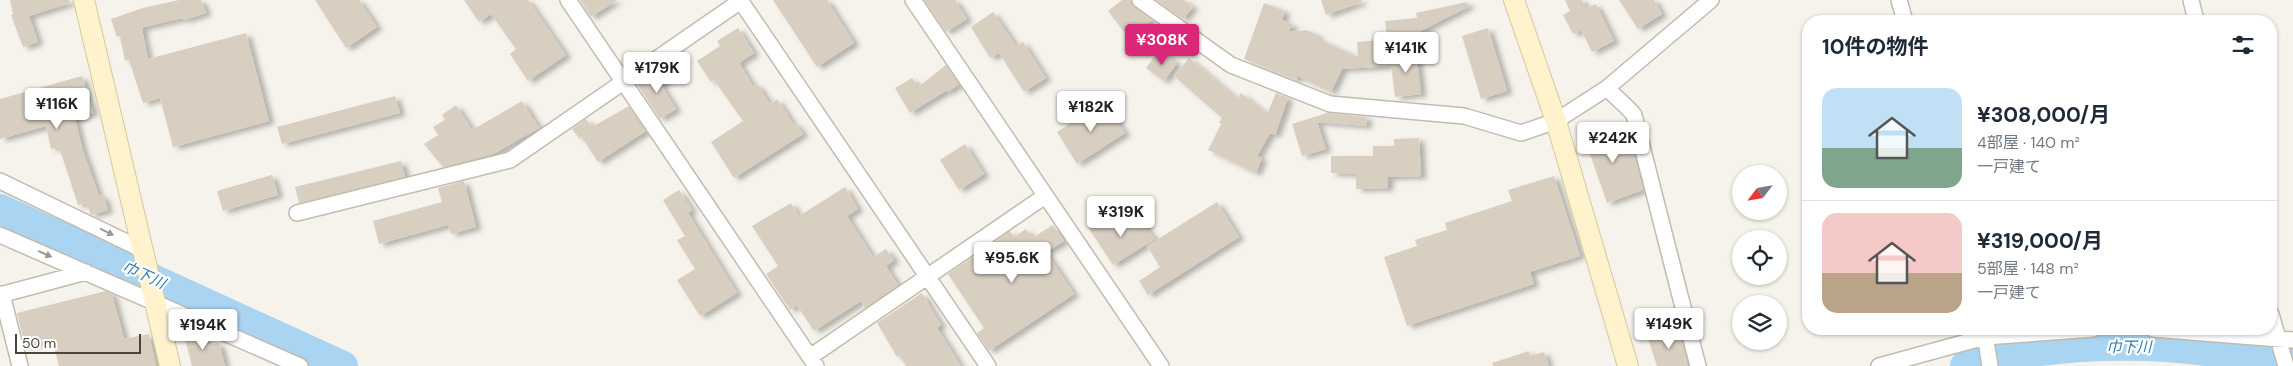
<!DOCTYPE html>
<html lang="ja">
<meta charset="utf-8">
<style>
:root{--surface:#fff;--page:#f2f2f3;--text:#1f2937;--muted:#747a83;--line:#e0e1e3;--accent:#db2777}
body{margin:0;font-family:"DM Sans","Noto Sans JP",sans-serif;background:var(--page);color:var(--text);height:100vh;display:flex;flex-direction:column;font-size:19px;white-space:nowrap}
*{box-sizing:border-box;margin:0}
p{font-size:16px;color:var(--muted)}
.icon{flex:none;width:28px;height:28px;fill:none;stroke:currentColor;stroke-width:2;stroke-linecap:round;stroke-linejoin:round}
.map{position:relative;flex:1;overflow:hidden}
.drawer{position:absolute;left:1802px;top:15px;width:475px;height:320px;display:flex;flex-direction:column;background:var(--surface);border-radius:20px;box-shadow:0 1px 4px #0004}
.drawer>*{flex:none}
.needle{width:32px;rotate:239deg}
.buttons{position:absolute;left:1732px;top:165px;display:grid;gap:10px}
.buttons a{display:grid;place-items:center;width:55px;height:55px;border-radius:50%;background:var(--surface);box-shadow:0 1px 4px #0004;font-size:25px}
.scale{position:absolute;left:15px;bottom:12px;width:126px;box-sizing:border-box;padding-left:5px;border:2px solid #4b4439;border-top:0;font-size:14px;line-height:18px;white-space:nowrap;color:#4b4439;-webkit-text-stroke:4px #fff;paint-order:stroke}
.price{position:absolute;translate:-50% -42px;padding:0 11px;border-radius:5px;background:#fff;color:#222;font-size:16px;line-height:32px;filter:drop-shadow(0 1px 2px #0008)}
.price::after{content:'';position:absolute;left:50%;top:30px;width:15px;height:11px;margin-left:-8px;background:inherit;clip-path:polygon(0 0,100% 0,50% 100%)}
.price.current{background:var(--accent);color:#fff}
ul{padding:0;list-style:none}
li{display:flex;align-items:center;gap:15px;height:125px;padding:0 20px}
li+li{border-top:1px solid var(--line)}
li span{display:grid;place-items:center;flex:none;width:140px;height:100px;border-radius:15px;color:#555}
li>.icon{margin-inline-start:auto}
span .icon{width:60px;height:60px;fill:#fffc;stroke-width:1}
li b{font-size:21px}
h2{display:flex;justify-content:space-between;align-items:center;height:60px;padding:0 20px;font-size:21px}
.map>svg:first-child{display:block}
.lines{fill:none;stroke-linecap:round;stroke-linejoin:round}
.river{stroke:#a9d4f2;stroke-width:30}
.building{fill:#d8cfc1;filter:url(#shadow)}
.street-casing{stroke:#c2bbae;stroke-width:18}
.secondary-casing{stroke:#d6c79b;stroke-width:22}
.street{stroke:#fff;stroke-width:15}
.secondary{stroke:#fff3cd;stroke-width:20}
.oneway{fill:#9c9892}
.labels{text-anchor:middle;stroke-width:4.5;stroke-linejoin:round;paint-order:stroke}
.water-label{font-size:15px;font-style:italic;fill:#2e7ab2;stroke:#fff}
</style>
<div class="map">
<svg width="2293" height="366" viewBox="0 0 2293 366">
<defs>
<filter id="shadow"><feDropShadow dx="5.5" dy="3" stdDeviation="2.5" flood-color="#0004"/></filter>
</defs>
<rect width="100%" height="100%" fill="#f6f3ec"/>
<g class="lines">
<path class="river" d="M0,209L343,366
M1965,366C2024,350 2085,344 2146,346C2195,347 2244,357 2293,362"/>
</g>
<path class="building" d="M10,0H69L70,3L29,16L38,42L23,47L11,15L13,14Z
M179,0H201L206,13L184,20L183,18L144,27L142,29L148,59L246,33L269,121L173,147L160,98L143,103L129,60L125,61L120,36L117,37L111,19L143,8Z
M315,0H359L377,27L346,48Z
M464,0H528L566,55L528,81L510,54L516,49L491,14L479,22Z
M580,0H617L591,17Z
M773,0H827L854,43L817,67Z
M924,0H955L967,19L946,32Z
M1122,0H1131L1134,7L1152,20L1129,38L1108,11Z
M1156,0H1184L1193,7L1183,19Z
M1321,0H1361L1362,2L1326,15Z
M1565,0H1582L1586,8L1596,4L1614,41L1592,52L1581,30L1573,34L1563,15L1570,11Z
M1619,0H1654L1662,14L1638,29Z
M1467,2L1469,6L1388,48L1385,21L1417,18L1416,13Z
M1264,3L1285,11L1282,20L1295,26L1290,28V32L1306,30L1318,35L1317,38L1358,57L1357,42L1381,40L1391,66L1342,69L1331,92L1298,76L1296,80L1244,59Z
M993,12L1016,46L1023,42L1046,78L1024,92L999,53L990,58L971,27Z
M738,28L754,53L739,63L753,86L757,84L770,104L777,99L794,125L796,123L803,134L734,178L711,142L743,121L714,80L711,82L697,61L720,46L717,41Z
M1488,28L1507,91L1481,99L1462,36Z
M1159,50L1177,63L1164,81L1146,68Z
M1416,50L1421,94L1395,97L1390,57Z
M1189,58L1237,99L1241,93L1267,114L1276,93L1288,98L1275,135L1270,133L1257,156L1262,158L1256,173L1208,150L1221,124L1219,122L1222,118L1174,76Z
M946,65L959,84L948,92L947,90L910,113L895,88L912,78L918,87Z
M658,69L666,82L661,85L676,109L660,119L637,84Z
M82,76L93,113L75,118L82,148L99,196L103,195L108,210L91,215L86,203L78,205L59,147L51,149L46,126L0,139V99Z
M395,96L400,113L282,144L277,127Z
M522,101L539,128L493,154L443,167L424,144L438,135L433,127L445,120L442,115L456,105L472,130Z
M1104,101L1125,133L1077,164L1057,132Z
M629,106L646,131L598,162L581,136L579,138L572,129L586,119L592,127Z
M1327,113L1367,117L1366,126L1317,122L1326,149L1302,156L1292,124Z
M1611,124L1621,151L1632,146L1643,190L1607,203L1583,134Z
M1419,138L1421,176L1388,177V188L1356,189V174L1331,173V156H1373V146H1394V139Z
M965,144L984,174L959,190L940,160Z
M401,161L405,177L299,203L295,187Z
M272,175L278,195L223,211L217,191Z
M1554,176L1580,256L1530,272L1534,284L1407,326L1384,257L1417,246L1415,240L1447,230L1445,223L1512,201L1508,190Z
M464,181L476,227L451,234L448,225L379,244L373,221L442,202L438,188Z
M845,187L858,209L847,216L873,257L886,249L894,260L886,266L898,285L865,308L861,301L814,331L797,305L790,310L766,274L778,266L752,226L791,203L799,216Z
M679,190L692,210L688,213L737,293L700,316L677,280L695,269L677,240L685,236L663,200Z
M1217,202L1239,237L1148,295L1139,281L1160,267L1147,246Z
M1108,215L1117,229L1136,215L1155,239L1113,265L1088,227Z
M1053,225L1064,241L1046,252L1074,294L989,351L977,333L984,328L948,274L1010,231L1014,237L1026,229L1032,238Z
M106,291L112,294L124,339L149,334L156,366H59L52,339L25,346L17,313Z
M922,293L941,325L937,328L961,366H906L899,355L897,357L877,323Z
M1679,330L1688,366H1657L1648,339Z
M196,331L204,334L207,345L219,343L225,366H192L184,334Z
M1529,351L1530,356L1544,352L1549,366H1493L1492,363Z"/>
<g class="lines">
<g class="street-casing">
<path id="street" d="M568,0L816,366
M740,0L988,366
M913,0L1161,366
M1140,0L1231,65L1330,104L1464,116L1521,133L1556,121L1607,88L1711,0
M1899,0L1905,21
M2191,0L2196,21
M1607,88C1616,98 1626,105 1634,115L1698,366
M0,181L143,250
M297,213L510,160L742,0
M0,235L300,366
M2,294L20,366
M0,295L86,272
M2271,314L2286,366
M1984,329L1990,366
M2153,329L2293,340
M810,357L1045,196
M1879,366L1985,337L2093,329"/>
</g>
<g class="secondary-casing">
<path id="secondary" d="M84,0L170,366
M1514,0L1556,121L1628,366"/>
</g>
<use href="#street" class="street"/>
<use href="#secondary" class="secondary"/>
</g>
<defs><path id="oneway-solid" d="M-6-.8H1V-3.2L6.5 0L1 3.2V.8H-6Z" transform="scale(1.25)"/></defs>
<g class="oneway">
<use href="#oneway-solid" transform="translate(107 232) rotate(26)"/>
<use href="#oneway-solid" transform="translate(45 254) rotate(24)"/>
</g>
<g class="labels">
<g class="water-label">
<text transform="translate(144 275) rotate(25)" y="5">巾下川</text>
<text x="2129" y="352">巾下川</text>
</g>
</g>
</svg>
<div class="buttons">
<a><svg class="needle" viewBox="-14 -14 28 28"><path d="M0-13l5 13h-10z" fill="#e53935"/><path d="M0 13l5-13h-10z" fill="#747a83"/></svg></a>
<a><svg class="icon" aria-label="locate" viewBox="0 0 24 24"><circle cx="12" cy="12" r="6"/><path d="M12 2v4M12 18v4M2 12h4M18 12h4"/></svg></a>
<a><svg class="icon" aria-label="layers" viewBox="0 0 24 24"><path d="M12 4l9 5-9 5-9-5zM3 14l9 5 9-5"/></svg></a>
</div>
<div class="scale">50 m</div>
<b class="price current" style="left:1162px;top:66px">¥308K</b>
<b class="price" style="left:1406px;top:74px">¥141K</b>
<b class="price" style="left:657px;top:94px">¥179K</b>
<b class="price" style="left:57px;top:130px">¥116K</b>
<b class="price" style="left:1091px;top:133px">¥182K</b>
<b class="price" style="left:1613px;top:164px">¥242K</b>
<b class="price" style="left:1121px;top:238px">¥319K</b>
<b class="price" style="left:1012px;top:284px">¥95.6K</b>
<b class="price" style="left:1669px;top:350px">¥149K</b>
<b class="price" style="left:203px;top:351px">¥194K</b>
<section class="drawer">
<h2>10件の物件<svg class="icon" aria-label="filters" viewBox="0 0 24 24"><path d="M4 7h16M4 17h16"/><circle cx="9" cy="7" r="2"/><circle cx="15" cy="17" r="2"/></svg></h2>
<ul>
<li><span style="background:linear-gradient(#bfe0f5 60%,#7fa58c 0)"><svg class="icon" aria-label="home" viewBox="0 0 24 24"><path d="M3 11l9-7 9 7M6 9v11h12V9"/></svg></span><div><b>¥308,000/月</b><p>4部屋 · 140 m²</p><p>一戸建て</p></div></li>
<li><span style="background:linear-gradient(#f6c9c9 60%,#b9a48a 0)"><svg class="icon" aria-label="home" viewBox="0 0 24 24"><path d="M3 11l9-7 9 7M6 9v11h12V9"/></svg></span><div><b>¥319,000/月</b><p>5部屋 · 148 m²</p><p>一戸建て</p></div></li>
</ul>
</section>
</div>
